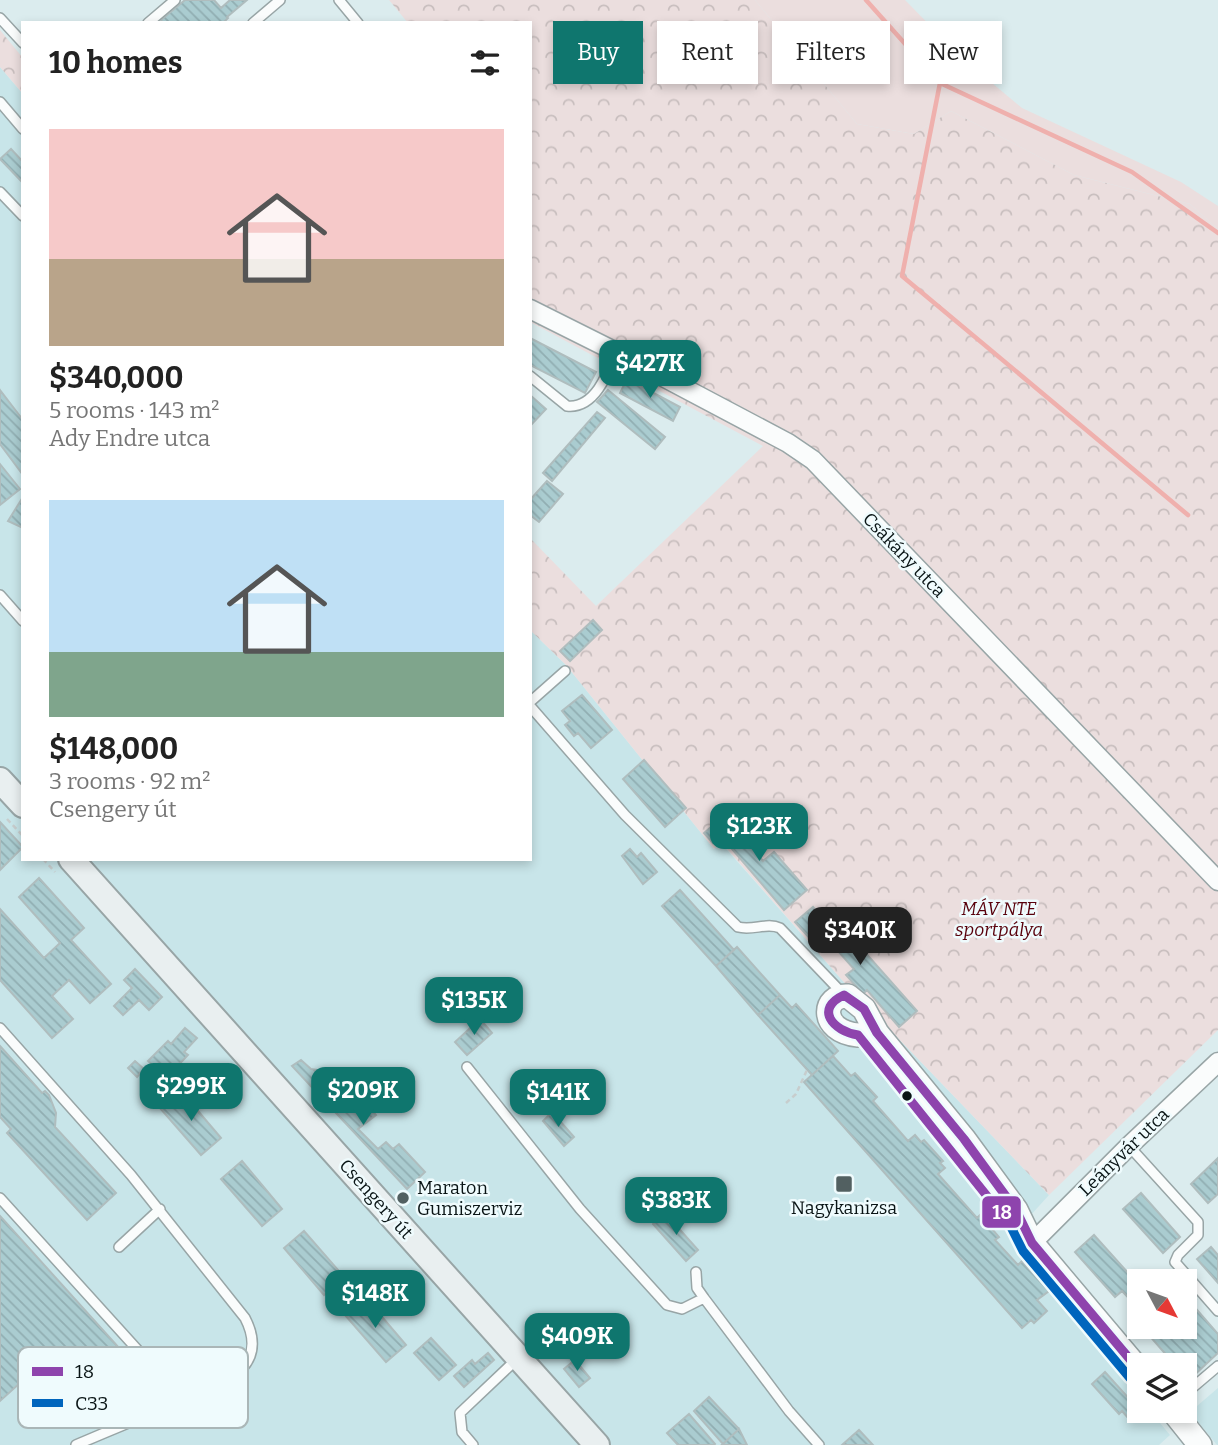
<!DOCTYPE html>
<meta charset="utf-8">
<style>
:root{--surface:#fff;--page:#f2f2f2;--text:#222;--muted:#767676;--accent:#0f766e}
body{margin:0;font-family:Bitter,serif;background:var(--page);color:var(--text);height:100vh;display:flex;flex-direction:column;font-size:26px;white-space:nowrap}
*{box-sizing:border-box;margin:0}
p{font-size:23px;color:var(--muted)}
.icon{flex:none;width:38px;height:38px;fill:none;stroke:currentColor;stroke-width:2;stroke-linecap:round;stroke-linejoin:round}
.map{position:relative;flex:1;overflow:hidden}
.drawer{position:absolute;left:21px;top:21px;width:511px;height:840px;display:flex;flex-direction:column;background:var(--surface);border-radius:0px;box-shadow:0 4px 10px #0003}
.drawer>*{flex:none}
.top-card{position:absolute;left:553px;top:21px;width:560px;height:63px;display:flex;gap:14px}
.needle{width:46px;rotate:131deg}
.buttons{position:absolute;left:1127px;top:1269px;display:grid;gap:14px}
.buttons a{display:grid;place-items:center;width:70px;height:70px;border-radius:0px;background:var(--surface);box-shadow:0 4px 10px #0003;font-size:35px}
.price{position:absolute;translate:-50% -60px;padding:0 16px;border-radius:14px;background:var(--accent);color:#fff;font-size:23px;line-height:46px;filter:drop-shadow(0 2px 4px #0008)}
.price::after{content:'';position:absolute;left:50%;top:42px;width:21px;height:16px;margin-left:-10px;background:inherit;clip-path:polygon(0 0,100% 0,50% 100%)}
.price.active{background:#222;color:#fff}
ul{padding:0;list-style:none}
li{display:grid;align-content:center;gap:14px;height:371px;padding:0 28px}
li span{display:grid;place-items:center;height:217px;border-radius:0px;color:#555}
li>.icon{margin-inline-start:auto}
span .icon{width:126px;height:126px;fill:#fffc;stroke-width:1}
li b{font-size:30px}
h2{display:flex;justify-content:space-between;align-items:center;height:84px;padding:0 28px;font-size:30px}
.pill{padding:0 24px;border-radius:0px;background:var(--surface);box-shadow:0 4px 10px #0003;font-size:24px;line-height:63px}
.pill.active{background:var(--accent);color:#fff}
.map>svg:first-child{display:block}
.built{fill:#c8e5e9}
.grass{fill:#ebdede}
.forest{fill:url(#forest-crowns)}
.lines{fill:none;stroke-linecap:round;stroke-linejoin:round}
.stream{stroke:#efb0ad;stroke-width:4.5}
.building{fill:url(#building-back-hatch);stroke:#afbdbe;stroke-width:2}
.service-casing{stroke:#98a5a6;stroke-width:12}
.minor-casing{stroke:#98a5a6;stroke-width:21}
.tertiary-casing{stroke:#98a5a6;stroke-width:26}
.secondary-casing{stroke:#98a5a6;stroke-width:28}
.path{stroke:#c7cdcd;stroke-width:2.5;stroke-dasharray:5 3.5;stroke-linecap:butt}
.service{stroke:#fafcfc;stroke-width:9}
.minor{stroke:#fafcfc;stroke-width:18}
.tertiary{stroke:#fafcfc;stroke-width:23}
.secondary{stroke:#e9eff0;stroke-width:24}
.bus-1-casing{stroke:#effbfd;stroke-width:14}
.bus-2-casing{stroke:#effbfd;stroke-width:14}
.bus-1{stroke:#8e44ad;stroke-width:9}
.bus-2{stroke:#0065bd;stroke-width:9}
.bus-dot{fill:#091415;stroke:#effbfd;stroke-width:2.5}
.poi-dot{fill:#526061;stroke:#effbfd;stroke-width:2.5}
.labels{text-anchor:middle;stroke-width:5;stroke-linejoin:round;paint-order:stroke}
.street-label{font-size:18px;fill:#091415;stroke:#effbfd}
.park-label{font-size:18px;font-style:italic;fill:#58000b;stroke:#effbfd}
.poi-label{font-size:18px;fill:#091415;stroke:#effbfd;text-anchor:start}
.key{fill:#effbfd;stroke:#aab6b7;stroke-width:2}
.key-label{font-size:19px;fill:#091415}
.line-badge{stroke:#effbfd;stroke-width:2.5}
.badge-label{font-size:19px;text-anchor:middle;font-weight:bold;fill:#fff}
</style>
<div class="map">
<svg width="1218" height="1445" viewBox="0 0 1218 1445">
<defs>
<pattern id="forest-crowns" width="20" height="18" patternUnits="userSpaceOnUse" patternTransform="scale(1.75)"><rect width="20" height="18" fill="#ebdede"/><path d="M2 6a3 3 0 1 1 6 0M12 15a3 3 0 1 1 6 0" fill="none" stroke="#c8bebe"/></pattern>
<pattern id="building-back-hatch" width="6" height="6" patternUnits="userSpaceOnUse" patternTransform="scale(1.75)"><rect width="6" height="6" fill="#aaccd0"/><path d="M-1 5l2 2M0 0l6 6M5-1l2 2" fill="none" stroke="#91aeb2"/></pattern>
</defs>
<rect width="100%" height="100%" fill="#dbecee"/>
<path class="built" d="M0,67L23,94V859H530V630L566,665L714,849L720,842L842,980L1049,1195L1010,1238L1139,1397V1410L1150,1411L1170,1435L1159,1445H0Z
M1218,1388V1445H1217L1190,1412Z"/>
<path class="grass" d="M755,0H905L961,57L1022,108L1181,182L1218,206V229L1190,204L1074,175L951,111L914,134L857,124Z"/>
<path class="forest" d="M389,0H755L857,124L914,134L951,111L1074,175L1190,204L1218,229V1030L1049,1195L842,980L721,842L714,849L566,665L530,630V538L596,606L763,446L530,322V23H408Z
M0,30L23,58V94L0,67Z"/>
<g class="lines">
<path class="stream" d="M866,0L940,83L1132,172L1218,233
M940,83L902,276L1188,515"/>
</g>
<path class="building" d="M185,0H214L221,8L230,0H247L227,17L228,18L223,23H163L161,20Z
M11,149L23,162V183L0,159Z
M530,338L596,372L585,393L530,365Z
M627,379L680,407L673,421L620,393Z
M0,390L23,420V475L0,444Z
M608,390L665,437L655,449L597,402Z
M530,395L546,409L530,426Z
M597,412L605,418L552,481L543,473Z
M0,464L20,489L0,505Z
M547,481L563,494L539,522L530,515V500Z
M23,497V528L8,521Z
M593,620L602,630L570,661L560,651Z
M582,695L612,730L591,748L578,733L574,736L565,725L570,721L562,711Z
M644,760L686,808L665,827L623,779Z
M728,812L748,835L744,839L763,861L774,852L807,890L784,910L721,836L713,843L704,833Z
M0,822L23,847L0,870Z
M630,849L637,857L641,853L657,872L643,884L622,856Z
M39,878L84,928L71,940L111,984L90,1003L69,980L52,996L73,1019L52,1038L0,980V909L44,958L60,943L19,897Z
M680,890L734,950L716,966L662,906Z
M813,907L832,929L839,923L917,1011L899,1027L867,990L863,994L846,975L854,969L823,934L814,943L795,922Z
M737,947L780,995L758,1015L716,966Z
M135,969L162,997L149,1010L139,1000L123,1015L114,1006L132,988L124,980Z
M780,995L792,1008L796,1004L838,1051L812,1075L758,1015Z
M480,1019L492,1033L467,1055L455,1042Z
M185,1028L197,1038L184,1052L188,1055L154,1091L142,1080L154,1066L148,1061L168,1041L171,1044Z
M0,1046L42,1093L45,1091L49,1095L56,1113L55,1127L116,1193L87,1220L7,1133L11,1129L0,1117Z
M833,1056L851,1076L855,1073L877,1097L873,1101L908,1141L915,1135L921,1142L924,1140L943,1161L940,1163L945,1168L938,1174L977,1218L980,1215L999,1237L995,1240L1018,1265L1022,1261L1049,1291L1037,1300L1047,1311L1034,1323L1031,1320L1022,1328L804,1082Z
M301,1060L311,1069L317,1070L352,1110L365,1102L376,1115L358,1129L378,1149L386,1142L393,1149L399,1144L425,1172L407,1189L292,1066Z
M135,1061L144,1069L137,1077L128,1068Z
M181,1091L221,1138L201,1155L160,1108Z
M552,1112L574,1137L564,1146L543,1121Z
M1218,1158V1194L1208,1203L1191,1184Z
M242,1161L282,1209L262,1226L221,1179Z
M1141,1193L1180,1237L1163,1253L1123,1209Z
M665,1213L698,1250L686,1261L653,1224Z
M0,1216L129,1359L88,1396L51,1355L0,1401Z
M304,1231L345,1278L324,1295L284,1248Z
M1094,1235L1139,1285V1309L1122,1291L1115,1297L1075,1252Z
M1211,1247L1218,1255V1283L1197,1259Z
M1185,1286L1196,1299L1191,1303L1218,1334V1353L1189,1380L1185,1375V1365H1175L1141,1326H1185Z
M365,1297L406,1345L386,1362L345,1315Z
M431,1338L456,1365L439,1380L414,1353Z
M488,1353L494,1360L464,1387L454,1376L472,1360L475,1364Z
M575,1360L590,1378L579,1387L564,1369Z
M1105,1372L1132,1402L1130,1404L1138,1413L1130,1420L1122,1411L1119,1414L1092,1384Z
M709,1397L739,1429L723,1444L694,1411Z
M689,1414L715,1444L714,1445H678L667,1433Z
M739,1429L747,1445H721L723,1444Z
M859,1430L873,1445H842Z"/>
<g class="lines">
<g class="service-casing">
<path id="service" d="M339,0L358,23
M0,18L23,43
M148,23L175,0
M253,23L280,0
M0,102L23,129
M0,192L23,216
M530,376L567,406C595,409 608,373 616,352
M0,595L23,621
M530,702L565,671
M530,706L625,815L738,927C753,931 767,922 780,928L843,994
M0,1028L131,1175L245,1318C275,1376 204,1391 166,1407C136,1420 106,1432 76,1445
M859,1036L999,1211L1005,1214L1015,1210
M467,1067L580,1209L667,1305L682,1309L704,1298L789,1411L819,1445
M1129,1146L1198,1222V1235L1178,1255L1175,1262L1218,1311
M0,1198L183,1400
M119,1247L160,1209
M696,1272L697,1288L704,1298
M1185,1394L1218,1366
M473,1445L462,1432L460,1413L517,1359"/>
</g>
<g class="minor-casing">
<path id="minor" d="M530,309L616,352L788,443L813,460L1218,881
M1032,1243L1129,1146L1218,1062"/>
</g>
<g class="tertiary-casing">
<path id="tertiary" d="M858,1035C818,1031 823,994 848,996L864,1009L877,1033L964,1139L1016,1210L1032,1243L1139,1370
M1172,1410L1200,1445"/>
</g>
<g class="secondary-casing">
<path id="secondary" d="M0,780L23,805
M71,859L597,1445"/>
</g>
<path class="path" d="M7,819L23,836
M43,859L55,872
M786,1103L796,1094L807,1070"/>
<use href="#service" class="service"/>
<use href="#minor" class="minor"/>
<use href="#tertiary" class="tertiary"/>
<use href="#secondary" class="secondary"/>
<g class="bus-1-casing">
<path id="bus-1" d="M844,995L864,1009L877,1033L964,1139L1016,1210L1005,1214L999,1211L858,1035C833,1031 814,1009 844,995Z
M1016,1210L1032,1243L1139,1370"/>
</g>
<g class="bus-2-casing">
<path id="bus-2" d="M1010,1225L1023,1251L1130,1378"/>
</g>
<use href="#bus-1" class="bus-1"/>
<use href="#bus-2" class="bus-2"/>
</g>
<circle class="bus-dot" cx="907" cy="1096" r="6"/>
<g class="poi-dot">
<rect x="835" y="1175" width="18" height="18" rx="3.5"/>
<circle cx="403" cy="1198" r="7"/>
</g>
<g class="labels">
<g class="street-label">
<text transform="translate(904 555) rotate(46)" y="6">Csákány utca</text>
<text transform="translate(1124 1152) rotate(-44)" y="6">Leányvár utca</text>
<text transform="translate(376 1199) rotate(48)" y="6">Csengery út</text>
</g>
<g class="park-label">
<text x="999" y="915">MÁV NTE<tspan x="999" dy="21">sportpálya</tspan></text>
</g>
<g class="poi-label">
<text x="417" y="1194">Maraton<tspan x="417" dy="21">Gumiszerviz</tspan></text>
<text x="844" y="1214" text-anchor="middle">Nagykanizsa</text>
</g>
</g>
<rect x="18" y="1347" width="230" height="81" rx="10" class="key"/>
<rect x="32" y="1367" width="31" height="9" fill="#8e44ad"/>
<rect x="32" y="1399" width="31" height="8" fill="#0065bd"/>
<g class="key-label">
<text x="75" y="1378">18</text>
<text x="75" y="1410">C33</text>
</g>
<rect class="line-badge" x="981" y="1195" width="41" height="34" rx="7" fill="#8e44ad"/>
<g class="badge-label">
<text x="1002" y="1219">18</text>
</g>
</svg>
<div class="buttons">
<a><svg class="needle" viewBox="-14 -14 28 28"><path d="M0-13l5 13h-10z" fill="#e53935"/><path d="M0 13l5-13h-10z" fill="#767676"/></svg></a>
<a><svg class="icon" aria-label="layers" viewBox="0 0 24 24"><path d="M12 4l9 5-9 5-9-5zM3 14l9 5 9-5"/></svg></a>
</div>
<b class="price" style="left:650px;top:400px">$427K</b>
<b class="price" style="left:759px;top:863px">$123K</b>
<b class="price active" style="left:860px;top:967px">$340K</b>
<b class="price" style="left:474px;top:1037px">$135K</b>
<b class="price" style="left:191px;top:1123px">$299K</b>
<b class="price" style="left:363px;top:1127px">$209K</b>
<b class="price" style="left:558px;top:1129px">$141K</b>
<b class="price" style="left:676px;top:1237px">$383K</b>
<b class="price" style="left:375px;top:1330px">$148K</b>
<b class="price" style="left:577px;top:1373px">$409K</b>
<div class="top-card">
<a class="pill active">Buy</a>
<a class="pill">Rent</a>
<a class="pill">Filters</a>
<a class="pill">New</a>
</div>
<section class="drawer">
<h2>10 homes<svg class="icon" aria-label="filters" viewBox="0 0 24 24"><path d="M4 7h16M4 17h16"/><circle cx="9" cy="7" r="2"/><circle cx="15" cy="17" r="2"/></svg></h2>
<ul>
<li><span style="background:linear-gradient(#f6c9c9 60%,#b9a48a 0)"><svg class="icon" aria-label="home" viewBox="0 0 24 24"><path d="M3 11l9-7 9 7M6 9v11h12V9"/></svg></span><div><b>$340,000</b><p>5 rooms · 143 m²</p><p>Ady Endre utca</p></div></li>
<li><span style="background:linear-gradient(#bfe0f5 70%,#7fa58c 0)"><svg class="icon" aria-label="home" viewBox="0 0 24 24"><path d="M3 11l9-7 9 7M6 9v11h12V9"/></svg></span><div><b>$148,000</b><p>3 rooms · 92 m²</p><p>Csengery út</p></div></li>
</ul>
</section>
</div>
